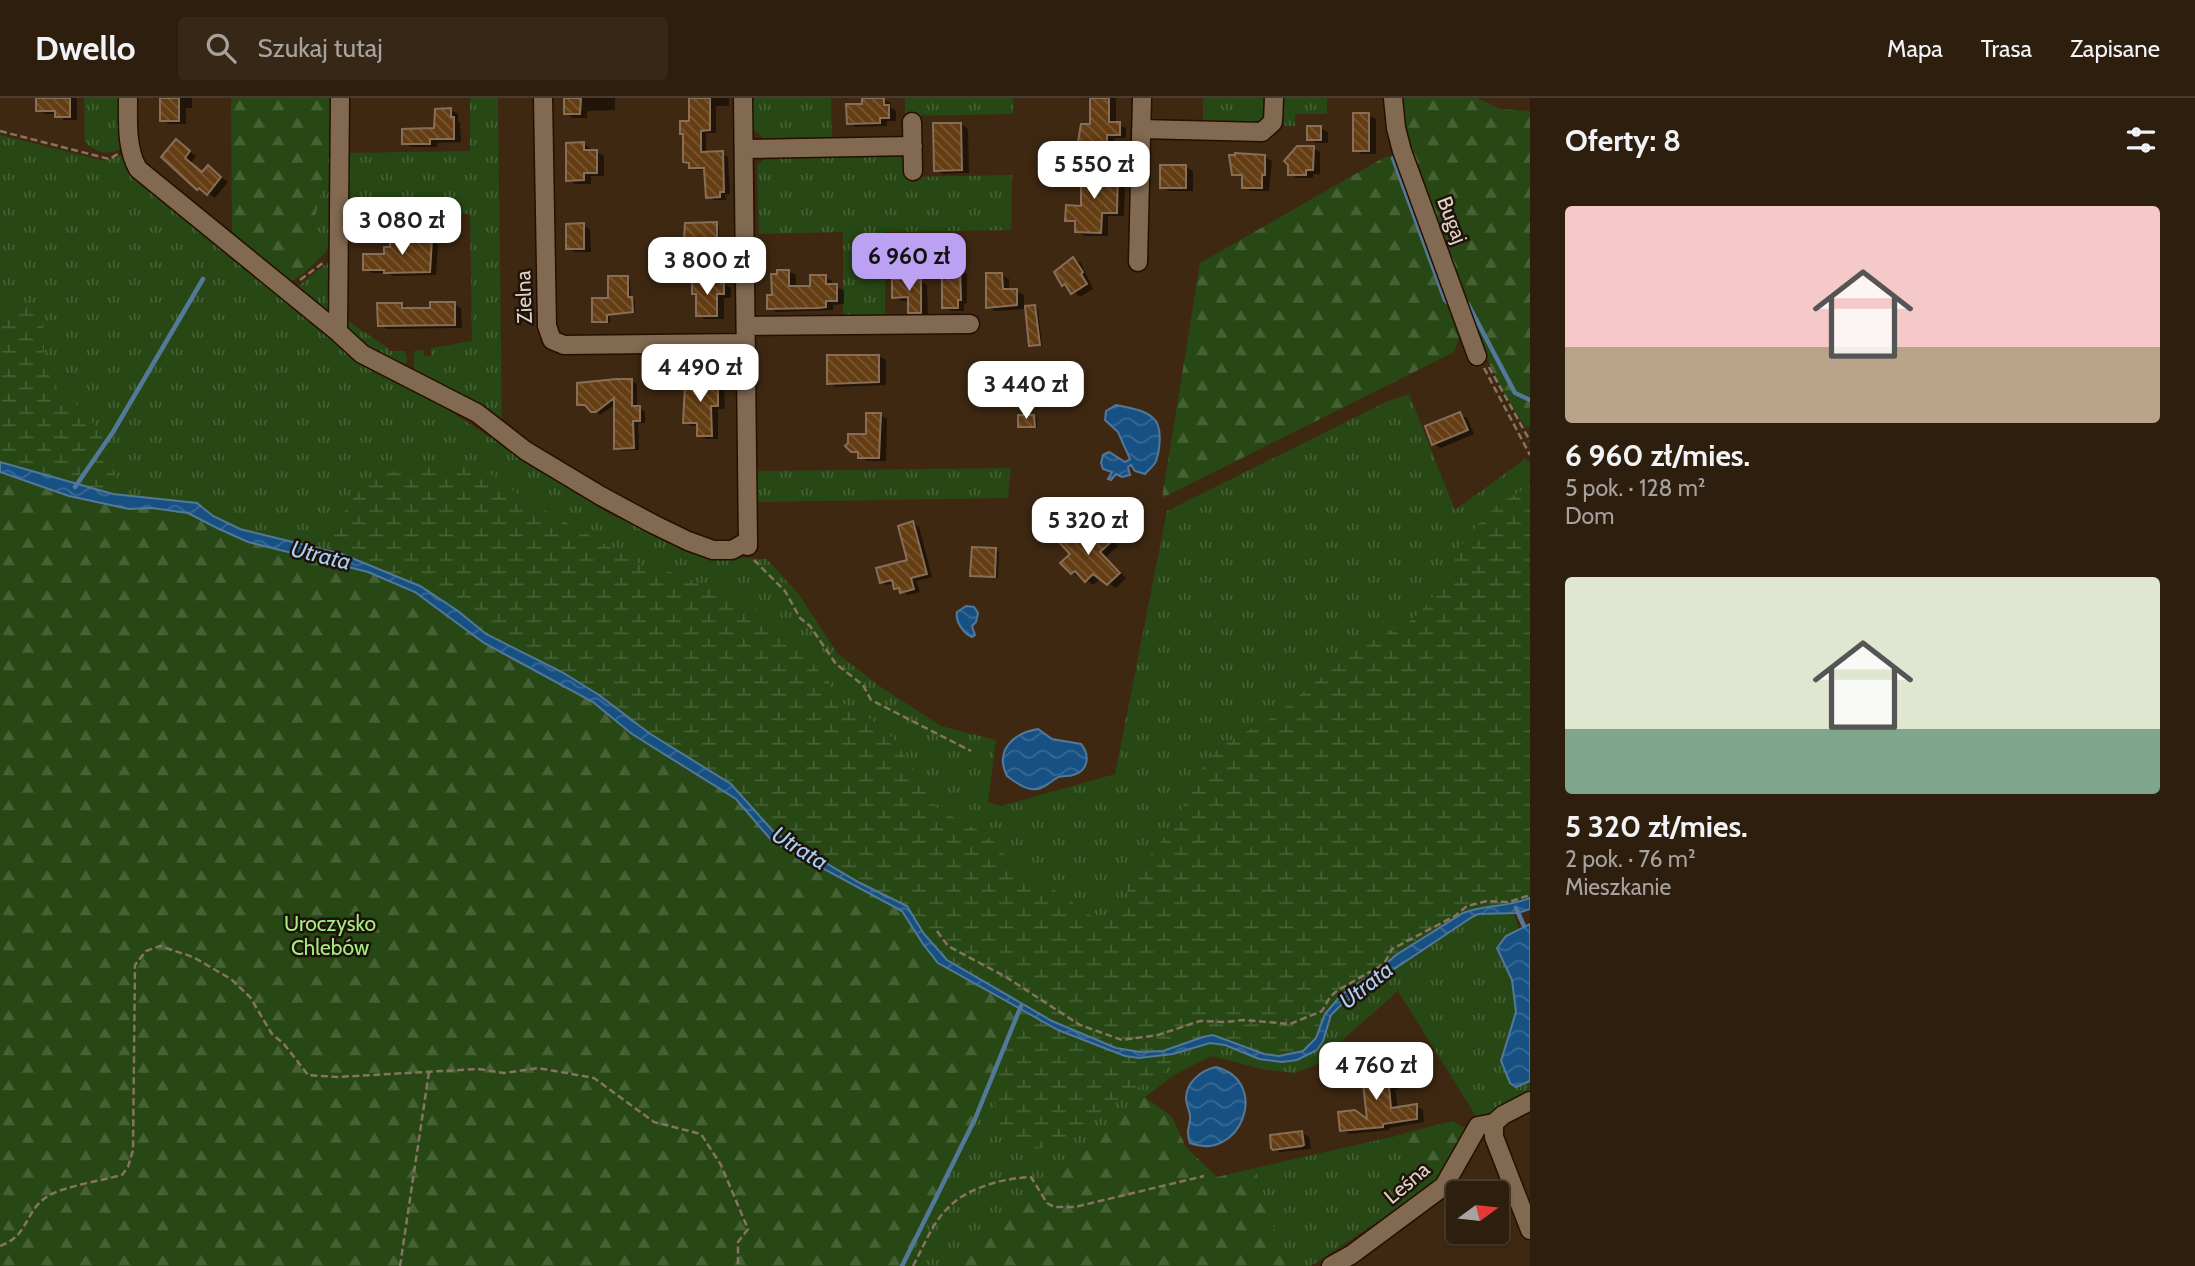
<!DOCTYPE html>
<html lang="pl">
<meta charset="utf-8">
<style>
:root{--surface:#2e1e0e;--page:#362717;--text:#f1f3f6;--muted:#a7a29e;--line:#493c2e;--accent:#bca0f2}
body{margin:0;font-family:Cabin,sans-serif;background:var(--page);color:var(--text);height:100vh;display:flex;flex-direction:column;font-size:26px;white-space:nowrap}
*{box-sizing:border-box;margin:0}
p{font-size:23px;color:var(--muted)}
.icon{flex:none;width:38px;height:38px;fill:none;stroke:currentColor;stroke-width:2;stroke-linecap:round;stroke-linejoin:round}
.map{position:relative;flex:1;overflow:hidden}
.sheet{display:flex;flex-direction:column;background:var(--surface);width:665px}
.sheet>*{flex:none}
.needle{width:46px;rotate:75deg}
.controls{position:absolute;left:1446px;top:1083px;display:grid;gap:14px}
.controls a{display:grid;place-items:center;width:63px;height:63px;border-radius:7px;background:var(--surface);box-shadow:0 2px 5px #0004,0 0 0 2px var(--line);font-size:35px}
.price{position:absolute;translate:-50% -60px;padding:0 16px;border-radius:14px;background:#fff;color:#222;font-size:23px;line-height:46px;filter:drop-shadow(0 2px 4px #0008)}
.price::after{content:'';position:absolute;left:50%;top:42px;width:21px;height:16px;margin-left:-10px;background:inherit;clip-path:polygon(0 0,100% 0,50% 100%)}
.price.selected{background:var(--accent);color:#111}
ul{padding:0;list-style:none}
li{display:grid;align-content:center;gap:14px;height:371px;padding:0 35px}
li span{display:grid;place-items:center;height:217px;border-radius:7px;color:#555}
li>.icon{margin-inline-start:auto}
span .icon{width:126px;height:126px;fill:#fffc;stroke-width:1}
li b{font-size:30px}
h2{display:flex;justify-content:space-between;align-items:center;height:84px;padding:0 35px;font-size:30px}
header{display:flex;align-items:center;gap:42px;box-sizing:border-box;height:98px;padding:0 35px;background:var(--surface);border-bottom:2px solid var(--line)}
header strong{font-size:33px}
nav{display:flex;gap:38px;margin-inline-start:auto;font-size:24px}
.search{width:490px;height:63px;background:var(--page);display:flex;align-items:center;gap:18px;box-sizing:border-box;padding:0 24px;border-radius:7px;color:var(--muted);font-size:26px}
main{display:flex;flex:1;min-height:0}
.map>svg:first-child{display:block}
.grass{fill:url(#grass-tufts)}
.forest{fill:url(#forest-firs)}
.wetland{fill:url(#wetland-marsh)}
.water{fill:url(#water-waves);stroke:#547898;stroke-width:2}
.shadow{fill:#0007}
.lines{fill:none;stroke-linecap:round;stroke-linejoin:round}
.stream{stroke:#547898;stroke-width:4.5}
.building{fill:url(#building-back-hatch);stroke:#886e56;stroke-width:2}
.minor-casing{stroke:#241000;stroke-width:21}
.path{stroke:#867361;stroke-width:2.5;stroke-dasharray:7 3.5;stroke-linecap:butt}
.minor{stroke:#826951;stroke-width:18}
.labels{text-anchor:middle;stroke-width:5;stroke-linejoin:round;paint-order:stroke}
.street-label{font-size:21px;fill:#e1d2c5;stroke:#1d130a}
.park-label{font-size:21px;fill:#a5ed80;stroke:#1d130a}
.water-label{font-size:23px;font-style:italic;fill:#aacdf1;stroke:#1d130a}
</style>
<header>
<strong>Dwello</strong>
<div class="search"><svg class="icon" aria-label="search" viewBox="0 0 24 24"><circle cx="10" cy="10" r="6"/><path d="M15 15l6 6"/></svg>Szukaj tutaj</div>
<nav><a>Mapa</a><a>Trasa</a><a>Zapisane</a></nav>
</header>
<main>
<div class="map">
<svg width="1530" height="1168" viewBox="0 0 1530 1168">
<defs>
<pattern id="grass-tufts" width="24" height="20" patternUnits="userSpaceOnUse" patternTransform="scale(1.75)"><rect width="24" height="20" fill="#274714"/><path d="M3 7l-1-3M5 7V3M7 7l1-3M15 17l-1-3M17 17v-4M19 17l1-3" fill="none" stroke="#466135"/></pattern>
<pattern id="forest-firs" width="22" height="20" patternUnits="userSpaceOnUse" patternTransform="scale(1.75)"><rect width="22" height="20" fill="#274714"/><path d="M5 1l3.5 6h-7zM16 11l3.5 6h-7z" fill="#466135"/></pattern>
<pattern id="wetland-marsh" width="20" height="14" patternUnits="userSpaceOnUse" patternTransform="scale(1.75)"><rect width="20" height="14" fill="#274714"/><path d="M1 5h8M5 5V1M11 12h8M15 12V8" fill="none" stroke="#466135"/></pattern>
<pattern id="water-waves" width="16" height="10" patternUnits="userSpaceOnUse" patternTransform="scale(1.75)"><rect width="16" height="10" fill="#175184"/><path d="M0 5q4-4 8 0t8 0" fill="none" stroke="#386994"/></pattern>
<pattern id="building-back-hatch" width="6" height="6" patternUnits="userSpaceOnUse" patternTransform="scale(1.75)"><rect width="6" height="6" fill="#643d13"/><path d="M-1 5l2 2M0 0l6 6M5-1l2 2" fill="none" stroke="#7a5834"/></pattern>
</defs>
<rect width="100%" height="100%" fill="#3e2812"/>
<path class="grass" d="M84,0H123V39L120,51C105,58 98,54 85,45Z
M470,0H498L502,330L414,274V253L423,252L424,258H431V250L472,243L470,116L347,117L346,55L470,53Z
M748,0H831L832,43L768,44L748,27Z
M905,0H1013V16L905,18Z
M1203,0H1268L1265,18L1253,28L1203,26Z
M1280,0H1327V16H1295V28H1285L1281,17Z
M0,37L104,63L125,56L405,284L609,416L718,459L767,461L800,498L838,556L881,589L941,628L996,642L988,704L1001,708L1115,676L1167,413L1388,303L1409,296L1455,412L1525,361L1530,365V800L1481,810L1396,857L894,801L860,785L731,686L649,635L342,456L240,431L213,418L204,408L113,396L0,364Z
M330,53L331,144L325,155L302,177Z
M895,55L906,63L907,79L1012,77L1011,132L885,134V222H843V134L759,136L757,67L769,57Z
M330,163L332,226L293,192Z
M343,184H347L348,223L388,250L389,253H405L407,263L405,266L374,258L343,227Z
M1011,370L1008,400L761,404L755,402L754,373Z
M1513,815L1519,830L1506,838L1498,846L1500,859L1512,882L1516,914L1501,960L1502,966L1507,979L1519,988L1530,983V998L1479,1023L1398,893L1346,939L1323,964L1295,975L1262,971L1211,958L1174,977L1145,999L1016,1112L960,1168H902L977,1015L1021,913L1058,932L1173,956L1200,947L1217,945L1259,961L1273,964L1297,962L1327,929L1335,911L1353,897L1472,819L1478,816Z
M1391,1039L1443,1080L1311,1168H1286L1255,1070Z"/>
<path class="forest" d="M231,0H330V53L302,177L288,186L232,140Z
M1401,0H1477L1500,11L1530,13V328L1526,330L1503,294L1465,215L1404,45Z
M1392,58L1399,60L1461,235L1454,254L1162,400L1200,165L1385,59Z
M0,374L69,398L129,411L152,410L188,415L217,430L248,444L368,474L415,494L450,521L593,604L632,636L736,701L772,743L902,813L923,846L938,865L1021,913L977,1015L902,1168H0Z
M1145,999L1172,1019L1186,1049L1217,1079L1255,1070L1286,1168H960L1016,1112Z
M1452,1023L1469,1032L1443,1080L1391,1039Z"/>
<path class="wetland" d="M22,205C49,210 43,231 44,252C44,262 47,274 52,283C58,297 73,302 83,313C102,332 120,369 113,396L0,364V211Z
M459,365L485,373L501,382L516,395L558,420L642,467L671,474L749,506L782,532L807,558L846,608L869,620L888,634L908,662L938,711L976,731L993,743L1013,766L1033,781L1056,793L1091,818L1104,821L1117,815L1127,804L1128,785L1171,731L1205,666L1220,648L1275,618L1352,553L1409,524L1424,510L1449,478L1457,452L1472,434L1498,406L1530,388V800C1508,809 1484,807 1463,815L1396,857L1380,871L1341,897L1325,916L1316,940L1303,953L1279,958L1264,956L1236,945L1203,939L1163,953L1140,954L1116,950L1052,923L947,861L924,836L907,808L860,785L782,739L773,733L731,686L649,635L599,597L562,574L485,536L458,513L420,488L357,461L327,453C354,376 383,369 459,365Z
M1021,913L1058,932L1125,958L1154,960L1179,954C1168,979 1143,984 1122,999C1095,1016 1074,1042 1041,1050C1032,1052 1024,1050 1016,1045C975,1020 1005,947 1021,913Z"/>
<path class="water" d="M1116,307C1128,310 1143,311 1153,320C1163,328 1160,351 1156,363C1154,368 1149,371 1145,376L1135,373L1131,367L1128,369L1130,377L1122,379L1116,376L1111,382L1108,381L1112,374L1103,371L1101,365L1103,357L1109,354L1125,364L1130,361L1118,334L1105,322L1106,313Z
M0,364L113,396L197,405L213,418L240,431L342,456L420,488L458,513L486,536L562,574L599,597L649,635L731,686L773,733L782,739L860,785L907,808L924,836L947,862L1052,923L1116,950L1140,954L1163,953L1203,939L1213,937L1264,956L1279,958L1303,953L1316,940L1325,916L1341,897L1380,871L1396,857L1463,815C1484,807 1508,809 1530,800V811L1518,815L1478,816L1472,819L1342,906L1331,917L1323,943L1317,952L1297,962L1282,964L1259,961L1225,947L1210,945L1173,956L1139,960L1125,958L1058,932L938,865L923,846L902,813L772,743L736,701L632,636L593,604L484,545L415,494L368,474L248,444L217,430L188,415L152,410L129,411L69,398L0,374Z
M966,508L974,509L978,515L976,524L972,528L975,537L972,539C963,535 955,523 957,514Z
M1038,631L1052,641L1081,646C1090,657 1089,673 1073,677C1068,679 1062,677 1057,680C1048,685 1042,693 1031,691C1022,690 1014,683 1007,678C994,652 1014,635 1038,631Z
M1530,826V983L1516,989L1510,985L1501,963L1516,914L1512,882L1497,850L1506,838Z
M1216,969C1272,984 1240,1065 1190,1045C1185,1030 1191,1029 1190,1017C1189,1011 1186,1006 1186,1000C1186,984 1202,972 1216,969Z"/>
<path class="shadow" d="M37,0H77V22H64L57,16H45L38,12Z
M160,0H192V10H186V26H169L162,22Z
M570,0H615V12L587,13V20H573L566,15Z
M691,0H729V8H716V35H706V55H722L728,59L730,96L725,97L726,102H714L708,98L706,72H696L685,63V37L682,35L691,24Z
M1086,0H1116V26L1126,30V40H1114L1113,56L1092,55L1085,51L1091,28L1092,3Z
M883,1L891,5V10L896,13V23H887V28L856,29L848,25L864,8Z
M450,12L458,16V23L460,25L461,44L437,45V49H411L404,45L436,32Z
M1368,17L1376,21V56H1362L1355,52Z
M961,26L968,31L969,75L943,76L936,72Z
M1320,30L1328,34V45H1316L1309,41Z
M176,44L196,58L191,65L203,75L215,74L228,84L215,100L198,90Z
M583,46L590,50V54H596L604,58V78H591V86H575L568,82Z
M1313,50L1320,54V76H1313V80H1297L1290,76Z
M1265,59L1272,63L1269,93H1251L1244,89V80L1233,76Z
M1186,69L1193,73V93H1169L1162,89Z
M1118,75L1125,79L1124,118H1108V138H1084L1077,133V126L1067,122Z
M716,126L719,128V143L727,145V160L685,156Z
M583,127L590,131L591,154H575L568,150Z
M414,139L438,146L436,177L393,178L387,175H372L365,171Z
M1073,161L1081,165L1093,191L1080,199L1064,186Z
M960,172L967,176V205L964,206V213H951L944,209Z
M788,173L796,177V189H812L825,179L832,183V188L844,192V206L833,207V212L776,214L769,210Z
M1002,177L1009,181V193H1016L1024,197V211L995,213L988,209Z
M627,180L630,182L631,201L635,203V215L610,218V225L594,223Z
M920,183L927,187L928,218H917L910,214L909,203H901L893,199Z
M724,186L731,190V200H724V221H705L698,217Z
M402,206L409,211L432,212L454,206L461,210L462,230L387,231L379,227Z
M1035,209L1038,211L1042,248L1034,249L1031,247Z
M879,258L886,262V287L836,289L829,285Z
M1020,270L1023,272V289L1013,290L1010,286L998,284Z
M711,281L724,293L725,311H718V341H706L699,337V328H692L684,324L690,289Z
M631,283L637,286V310L645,313V325H638L639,352L622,353L616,349V306L600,317L589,309L579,306Z
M1459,316L1467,320L1474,336L1441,350L1433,346Z
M880,317L887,321L886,363H867L852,352L868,337Z
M1034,318L1037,320V330L1020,328Z
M913,425L919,429L932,479L916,483L920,494L908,497L896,490L895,485L887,487L881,484L909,463Z
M1067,433L1080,443L1083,441L1090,445L1102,434L1109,438L1118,448L1106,459L1126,480L1116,490L1101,480L1093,487L1081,478L1080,479L1072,475L1063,465L1073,456Z
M996,452L999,454L998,480L972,477Z
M1385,965L1393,969L1394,980L1398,983L1399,991L1395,992L1398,1010L1416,1008L1423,1012L1424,1024L1389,1030L1390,1032L1349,1036L1342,1032L1369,1023Z
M1301,1035L1309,1039L1311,1051L1280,1054L1273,1050Z"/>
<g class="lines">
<path class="stream" d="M1393,60L1445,202L1452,208
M1468,206L1515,295L1530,302
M75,389L113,334L203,181
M1516,810L1524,828
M902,1168L975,1021L1021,908"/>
</g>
<path class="building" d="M36,0H70V19H55V13H36Z
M160,0H179V23H160Z
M564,0H581L580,16H564Z
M689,0H710V32L701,33V54L723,53L724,94H720V99L706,100L704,70H689V65L683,64V36H680V23H689Z
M862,0H884V7H889V20H880V25L847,26L846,6H862Z
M1090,0H1109V24H1120V37H1107V53L1083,52V49L1078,44L1081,26H1090Z
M451,10V19H454V41H430V46H402V31L434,30L435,11Z
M1353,15H1369V53H1353Z
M933,25H961L962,72L934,73Z
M1307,28H1321V42H1307Z
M176,41L190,53L185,60L202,74L208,67L221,79L207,97L199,90L197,92L161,59Z
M584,44V52H597V75H584V82L566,83V45Z
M1297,48H1314L1313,72H1306V77H1288V67L1284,63Z
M1235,55L1265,57V77H1262V90H1242V77H1232L1229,57H1235Z
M1160,67H1186V90H1160Z
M1081,73H1118L1117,115H1102L1101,135L1075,134V123H1065L1066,107L1081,108Z
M717,124V141H725V160H708V157H683L685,125Z
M584,125V151H566V126Z
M398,137H415V141H432L430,174L384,175V172H363V156H384V149H390V143H398Z
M1073,159L1083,174L1081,176L1087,186L1071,196L1065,186L1062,188L1054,174Z
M942,170H960L961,202H958V210H942Z
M777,172H789V188H810V177H826V186H837V203H826V209L818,210L767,211V197H772L771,176H777Z
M986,175H1002L1003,191H1017V207L986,210Z
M608,178H628V199H632L633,214L607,217V224H592V200H608Z
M892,181H921V215H908V199L892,200Z
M692,184H724V196H717V218H696V196H692Z
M430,204H455V227L378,228L377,205H402V210H430Z
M1035,207L1040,247L1029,248L1025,208Z
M827,257H879V284L827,286Z
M1021,268V289H1009V285H996V269Z
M711,279V287H718V308H711L712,338H697V325H683L685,287L688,288V280Z
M617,281H632V308H640V323H633L634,350L614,351V300L596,314H591L585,307H577V285Z
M1460,314L1468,332L1432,347L1425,328Z
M866,315H881L879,360H858V354H851L845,348L848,345V336H866Z
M1018,317H1034L1035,329H1018Z
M913,423L927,476L911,480L914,491L900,495L899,490L894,491L892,482L880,485L876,470L907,462L898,428Z
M1067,430L1078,443L1082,439L1088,445L1102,432L1112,443L1100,454L1120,475L1107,487L1093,476L1085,484L1075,473L1071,476L1060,465L1070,456L1056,441Z
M972,449L996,450L995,479L970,478Z
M1370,963H1386L1387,977L1391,976L1392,988H1389L1391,1010L1417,1006V1021L1383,1026V1029L1340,1033L1338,1014L1355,1012L1367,1021L1361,968Z
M1302,1033L1304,1047L1302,1048L1273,1052L1271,1050L1270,1037Z"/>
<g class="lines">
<g class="minor-casing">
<path id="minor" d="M128,0C128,23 126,50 138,71L338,234L362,256L477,315L526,353L601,398L653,426L688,443L713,452H732L748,443
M543,0L547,228L552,242L564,247L746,245
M743,0L748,448
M1393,0L1396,30L1402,53L1477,258
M912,24L913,73
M1141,31L1262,34L1273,24L1274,0
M744,51L913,48
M1138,164L1142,0
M746,228L970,226
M338,234L340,0
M1494,1025V1039L1530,1132
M1331,1168L1351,1157L1444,1088L1478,1028L1494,1025L1503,1017L1530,1003"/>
</g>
<path class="path" d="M0,33L109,61L118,56
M300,182L323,165
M1489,269L1530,343
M1484,270L1530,357
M754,462L785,493L800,520L810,528L836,566L863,587L871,602L971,653
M937,833L948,848L1006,879L1080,927L1122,942L1158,937L1200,923L1226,924L1243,922L1290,926L1322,913L1330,899L1338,892L1384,866L1392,851L1455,818L1467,808L1487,803L1509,804L1530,797
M0,1148C30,1137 24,1113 48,1098C62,1089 103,1082 122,1077L128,1069L133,1052L135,867L146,853L160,848L193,859L231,881L250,899L272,936L284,946L308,977L337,979L478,971L504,975L538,970L594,980L654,1024L701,1036L721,1067L748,1131L738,1144V1168
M400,1168L429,974
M913,1168C924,1148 933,1123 950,1108C969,1089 1005,1080 1031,1079L1047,1105L1054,1109H1075L1204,1078"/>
<use href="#minor" class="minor"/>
</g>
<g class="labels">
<g class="street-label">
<text transform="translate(1452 122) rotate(69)" y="7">Bugaj</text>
<text transform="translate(524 199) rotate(-92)" y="7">Zielna</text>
<text transform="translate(1407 1085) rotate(-40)" y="7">Leśna</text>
</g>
<g class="park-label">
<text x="330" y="833">Uroczysko<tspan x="330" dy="24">Chlebów</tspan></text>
</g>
<g class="water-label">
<text transform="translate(321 457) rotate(14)" y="8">Utrata</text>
<text transform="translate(800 750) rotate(32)" y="8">Utrata</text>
<text transform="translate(1366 887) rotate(-38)" y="8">Utrata</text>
</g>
</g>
</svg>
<div class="controls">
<a><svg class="needle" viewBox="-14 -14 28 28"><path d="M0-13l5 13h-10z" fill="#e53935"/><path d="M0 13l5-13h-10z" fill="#a7a29e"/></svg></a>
</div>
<b class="price" style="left:1094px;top:103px">5 550 zł</b>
<b class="price" style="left:402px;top:159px">3 080 zł</b>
<b class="price selected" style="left:909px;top:195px">6 960 zł</b>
<b class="price" style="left:707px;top:199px">3 800 zł</b>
<b class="price" style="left:700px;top:306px">4 490 zł</b>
<b class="price" style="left:1026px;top:323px">3 440 zł</b>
<b class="price" style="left:1088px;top:459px">5 320 zł</b>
<b class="price" style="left:1376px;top:1004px">4 760 zł</b>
</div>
<section class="sheet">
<h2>Oferty: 8<svg class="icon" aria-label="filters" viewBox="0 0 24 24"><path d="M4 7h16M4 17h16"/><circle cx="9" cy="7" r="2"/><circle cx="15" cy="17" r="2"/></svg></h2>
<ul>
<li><span style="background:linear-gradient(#f6c9c9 65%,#b9a48a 0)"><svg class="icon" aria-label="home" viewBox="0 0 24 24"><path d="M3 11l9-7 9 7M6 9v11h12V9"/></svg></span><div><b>6 960 zł/mies.</b><p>5 pok. · 128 m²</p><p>Dom</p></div></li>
<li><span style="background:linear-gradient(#dfe7d0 70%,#7fa58c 0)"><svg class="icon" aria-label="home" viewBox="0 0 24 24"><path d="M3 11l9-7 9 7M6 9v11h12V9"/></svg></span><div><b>5 320 zł/mies.</b><p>2 pok. · 76 m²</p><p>Mieszkanie</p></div></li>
</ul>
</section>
</main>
